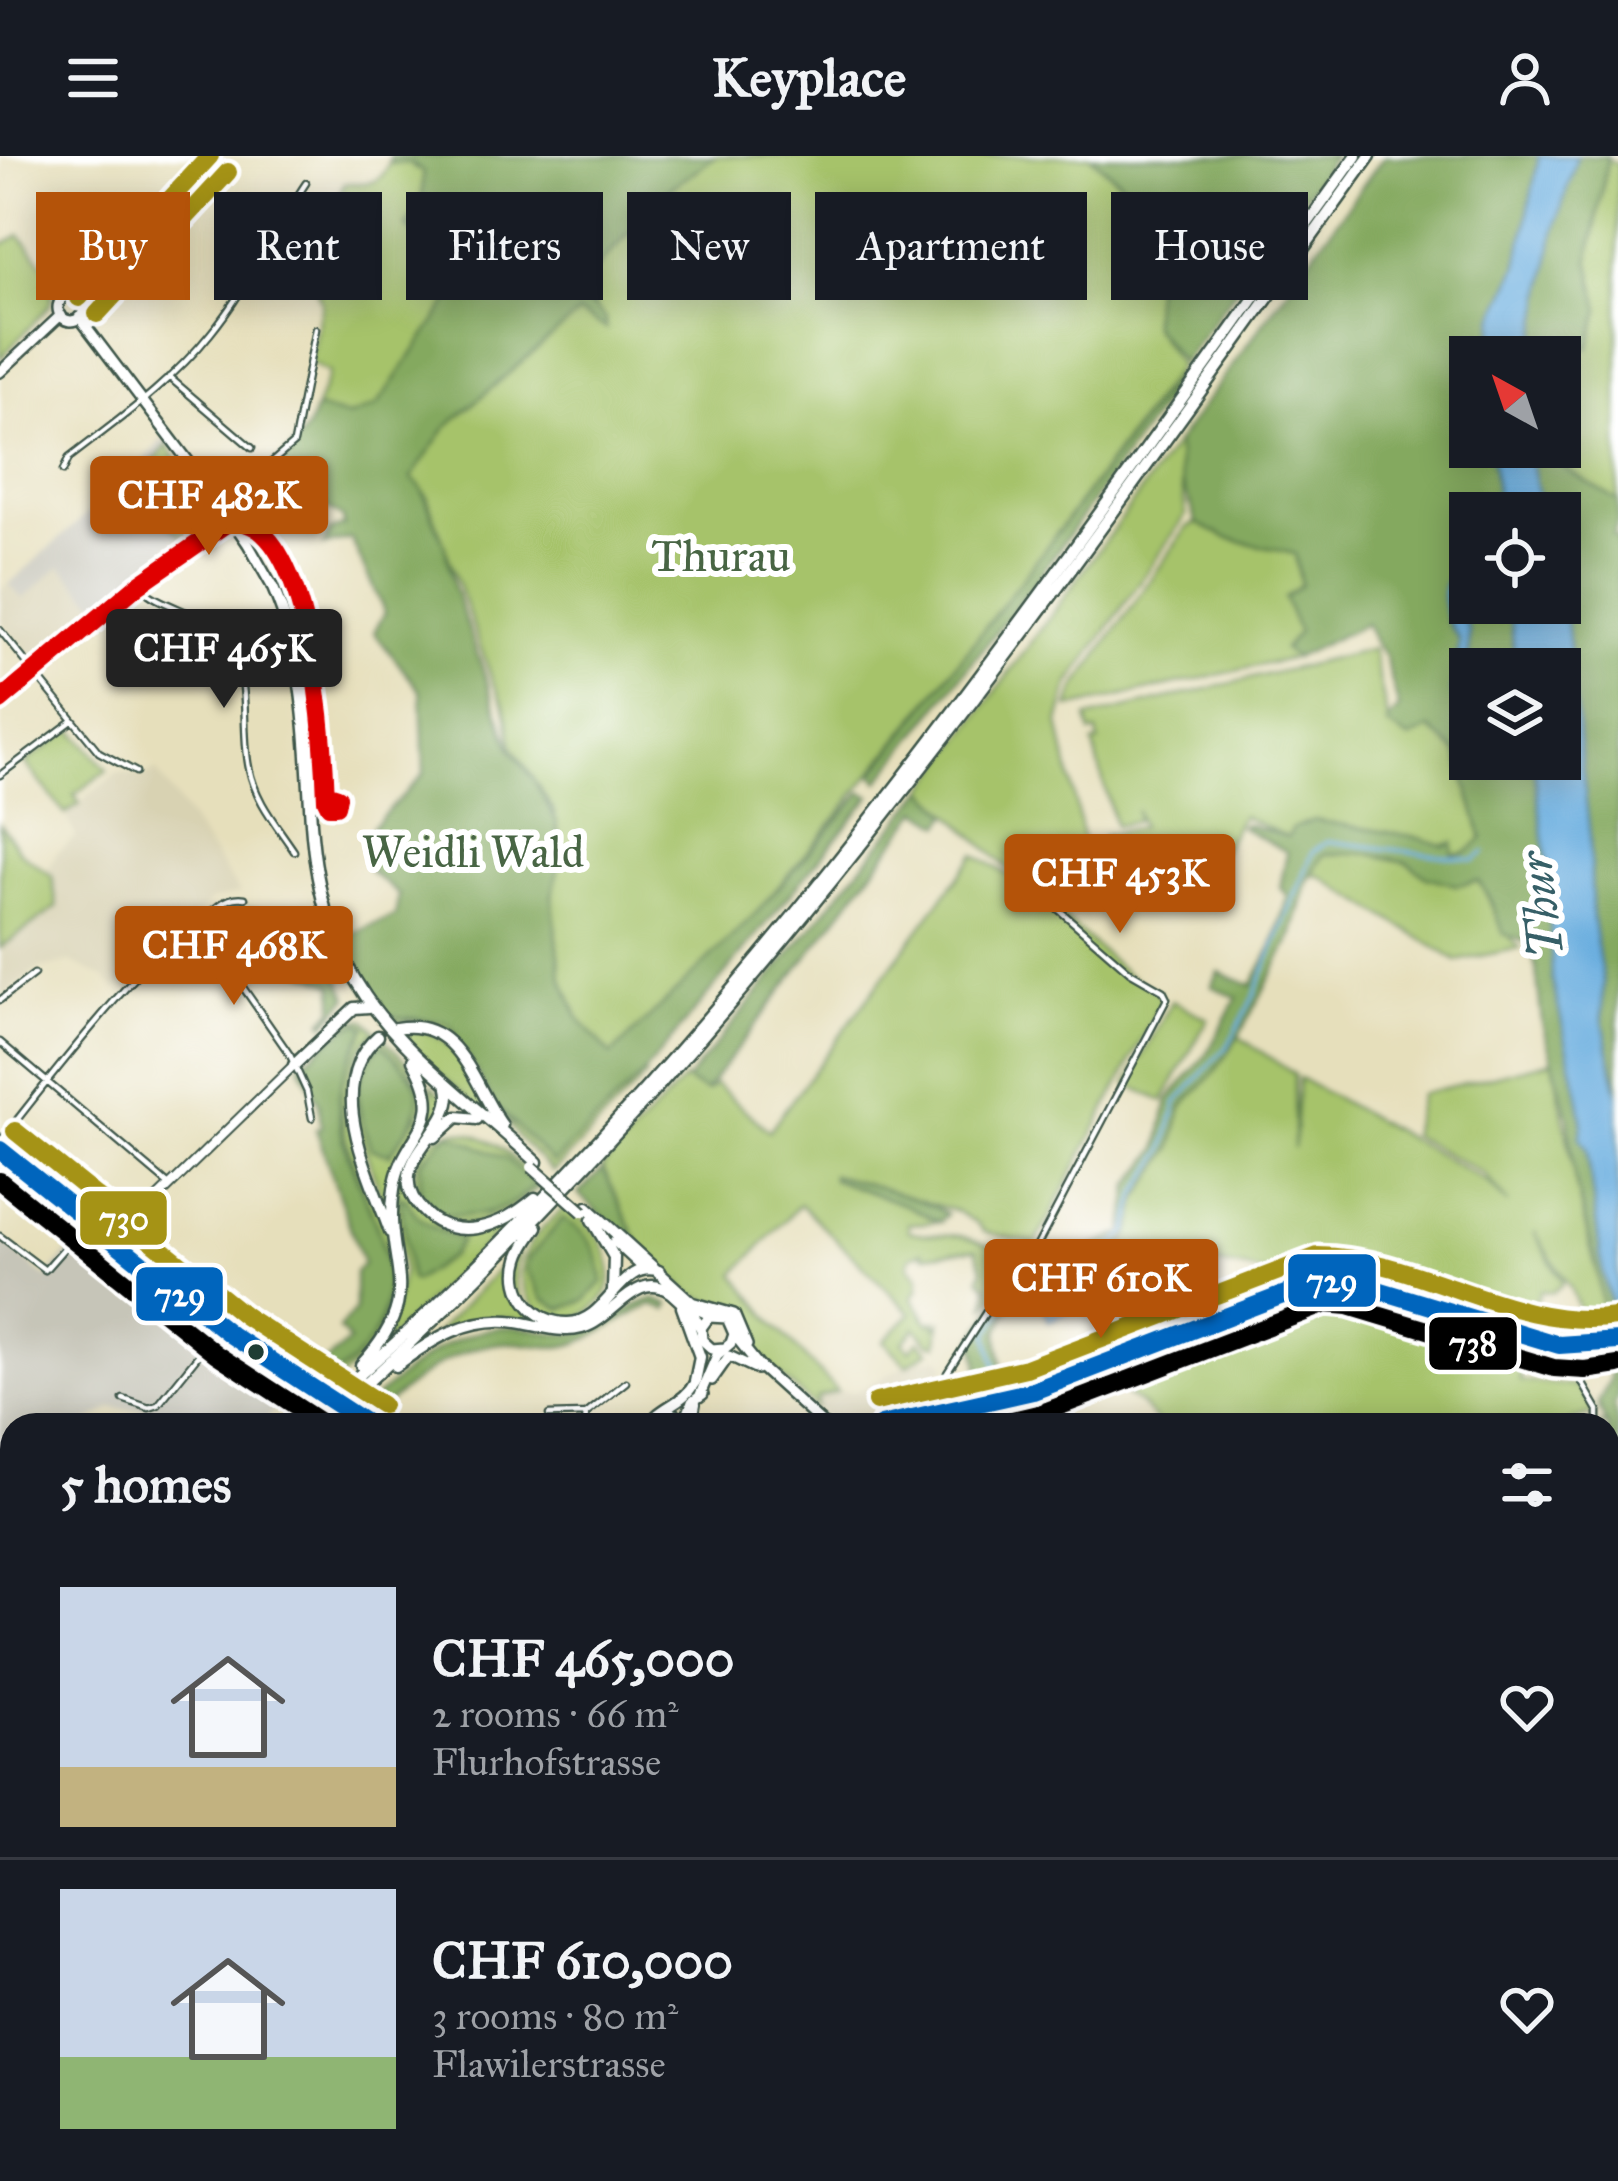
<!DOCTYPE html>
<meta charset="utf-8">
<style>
:root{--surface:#171b24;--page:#20242c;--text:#f1f3f6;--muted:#9ea1a6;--line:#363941;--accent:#b45309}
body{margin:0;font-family:"IM FELL Great Primer",serif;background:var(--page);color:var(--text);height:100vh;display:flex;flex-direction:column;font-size:45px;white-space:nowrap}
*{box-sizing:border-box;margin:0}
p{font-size:39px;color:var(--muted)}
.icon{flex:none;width:66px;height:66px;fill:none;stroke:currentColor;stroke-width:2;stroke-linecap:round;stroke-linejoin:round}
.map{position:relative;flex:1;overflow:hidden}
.details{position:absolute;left:0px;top:1257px;width:1620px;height:768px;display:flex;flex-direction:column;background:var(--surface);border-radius:36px 36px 0 0;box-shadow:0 6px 30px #0003}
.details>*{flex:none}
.hud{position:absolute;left:36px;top:36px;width:1548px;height:108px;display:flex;gap:24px}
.needle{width:78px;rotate:320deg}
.fabs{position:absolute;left:1449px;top:180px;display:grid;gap:24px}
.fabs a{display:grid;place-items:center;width:132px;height:132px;border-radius:0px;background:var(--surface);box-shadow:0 6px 30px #0003;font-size:60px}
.price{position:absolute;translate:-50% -102px;padding:0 27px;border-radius:12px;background:var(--accent);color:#fff;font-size:39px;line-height:78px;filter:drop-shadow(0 3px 6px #0008)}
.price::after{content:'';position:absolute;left:50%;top:72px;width:36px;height:27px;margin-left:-18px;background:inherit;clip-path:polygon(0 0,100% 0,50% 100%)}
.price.current{background:#222;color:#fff}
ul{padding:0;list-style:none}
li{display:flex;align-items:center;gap:36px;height:300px;padding:0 60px}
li+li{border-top:3px solid var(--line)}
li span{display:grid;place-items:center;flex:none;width:336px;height:240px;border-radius:0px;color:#555}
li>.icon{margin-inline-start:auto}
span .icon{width:144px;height:144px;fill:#fffc;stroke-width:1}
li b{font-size:51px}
h2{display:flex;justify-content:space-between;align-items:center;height:144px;padding:0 60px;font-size:51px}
.tag{padding:0 42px;border-radius:0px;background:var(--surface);box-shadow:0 6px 30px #0003;font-size:42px;line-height:108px}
.tag.current{background:var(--accent);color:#fff}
header{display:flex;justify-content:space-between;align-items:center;height:156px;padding:0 60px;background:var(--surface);font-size:54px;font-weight:700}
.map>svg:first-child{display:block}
.built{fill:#d8d2b2}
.industrial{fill:#c6c5b8}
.green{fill:#a6c36b;stroke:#628050;stroke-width:3;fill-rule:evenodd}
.forest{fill:#84a95f;stroke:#52734a;stroke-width:3}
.water{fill:#6aaedf;stroke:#44768a;stroke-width:3}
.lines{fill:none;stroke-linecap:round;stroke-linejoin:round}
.stream{stroke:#6aaedf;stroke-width:3}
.street-casing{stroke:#3d5548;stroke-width:9}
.secondary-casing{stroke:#3d5548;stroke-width:12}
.primary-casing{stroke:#3d5548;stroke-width:14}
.highway-casing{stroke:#3d5548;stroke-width:15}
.street{stroke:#fff;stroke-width:4.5}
.secondary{stroke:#fff;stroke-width:8}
.primary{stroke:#fff;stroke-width:9}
.highway{stroke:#fff;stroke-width:10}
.primary-bridge-casing{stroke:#3d5548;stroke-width:14;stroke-linecap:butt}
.highway-bridge-casing{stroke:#3d5548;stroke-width:15;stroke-linecap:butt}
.primary-bridge{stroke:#fff;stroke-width:9}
.highway-bridge{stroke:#fff;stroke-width:10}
.bus-1-casing{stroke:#fff;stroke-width:27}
.bus-2-casing{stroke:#fff;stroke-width:27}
.bus-3-casing{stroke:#fff;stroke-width:27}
.bus-4-casing{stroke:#fff;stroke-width:27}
.bus-5-casing{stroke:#fff;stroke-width:27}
.bus-6-casing{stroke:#fff;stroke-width:27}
.bus-1{stroke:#0065bd;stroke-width:18}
.bus-2{stroke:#000;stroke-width:18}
.bus-3{stroke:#a59315;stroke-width:18}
.bus-4{stroke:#a59315;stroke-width:18}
.bus-5{stroke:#e00000;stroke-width:18}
.bus-6{stroke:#a59315;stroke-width:18}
.bus-dot{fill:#1f3d34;stroke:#fff;stroke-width:4.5}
.labels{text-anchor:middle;stroke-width:12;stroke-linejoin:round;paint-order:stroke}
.park-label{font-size:45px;fill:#486544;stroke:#fff}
.water-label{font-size:48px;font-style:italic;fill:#365f67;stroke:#fff}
.line-badge{stroke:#fff;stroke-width:4.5}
.badge-label{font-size:33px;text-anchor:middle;font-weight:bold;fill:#fff}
</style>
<header><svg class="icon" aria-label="menu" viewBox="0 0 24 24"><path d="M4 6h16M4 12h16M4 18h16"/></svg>Keyplace<svg class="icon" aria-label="person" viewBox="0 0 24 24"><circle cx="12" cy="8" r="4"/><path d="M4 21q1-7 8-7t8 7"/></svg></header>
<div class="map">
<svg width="1618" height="2025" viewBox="0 0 1618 2025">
<rect width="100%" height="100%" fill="#fff"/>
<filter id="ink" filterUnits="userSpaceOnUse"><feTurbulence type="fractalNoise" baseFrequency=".00833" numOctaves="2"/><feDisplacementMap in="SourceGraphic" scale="24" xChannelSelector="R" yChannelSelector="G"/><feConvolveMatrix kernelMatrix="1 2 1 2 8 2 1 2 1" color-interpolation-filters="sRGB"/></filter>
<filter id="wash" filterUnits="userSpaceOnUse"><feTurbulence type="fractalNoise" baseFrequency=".004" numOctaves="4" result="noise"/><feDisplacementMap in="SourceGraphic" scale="48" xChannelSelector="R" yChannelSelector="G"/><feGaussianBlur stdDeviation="2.7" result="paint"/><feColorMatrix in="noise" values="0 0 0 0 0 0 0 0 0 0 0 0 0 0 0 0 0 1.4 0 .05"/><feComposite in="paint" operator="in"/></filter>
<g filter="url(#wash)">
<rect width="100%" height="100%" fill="#e6dfbb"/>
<path class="built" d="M60,410L102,454L39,510L0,464V433L9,428L23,442Z
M156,614L240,737L212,744L116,834L103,821L70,806L39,813L0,842V793L57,751L48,714L57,696L76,681L65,658L118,616L144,620Z
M938,1201L946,1207L942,1217L945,1263L978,1257L982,1269H835L817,1252V1242L837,1235H856L910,1207Z"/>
<path class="industrial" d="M163,282L207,356L102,454L60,410L23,443L9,428L135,315Z
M0,1082L46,1122L68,1096L131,1144L150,1122L295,1231L261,1269H177L141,1253L113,1252L81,1269H12V1307L0,1313Z
M1313,2013H1597L1618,2019V2025H1271Z"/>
<path class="green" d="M716,0H1090L1139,43L1154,71L1158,94L1152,169L1179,210L1016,433L840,657L759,754L611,900L578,861L561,819L552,738L559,709L560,681L553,653L513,592L505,550L492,524L426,338L407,323L447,270L579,156L605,171L583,127L669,33Z
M1608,3L1618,9V345L1563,311C1556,267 1564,228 1574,185L1589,192L1600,154L1589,104Z
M389,7H411L413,12L423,16L422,49L406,70L466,122L377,250C353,265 340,260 316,252L329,217L309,206L322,148L310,115L344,27C367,27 380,31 389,7Z
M20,79L54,122L50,149L0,203V90Z
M1176,287L1186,359L1069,529L1059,567L1083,684L1057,736L1039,740L1127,818L1160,837L1161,847L1036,1087L984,1076L977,1067L956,1055L833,1019V1023L907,1049L939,1066L908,1068L909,1075C927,1081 941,1077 960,1080C984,1084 1004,1103 1029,1090L1032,1093L985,1151L989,1132L980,1122L983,1113L976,1093L924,1099L923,1095L911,1100L908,1109L919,1121L918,1134L912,1141L929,1168L935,1165V1171L940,1166L938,1188L929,1187L916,1172L903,1186L910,1194L919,1185L929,1195L907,1209L884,1185L911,1157L800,1048L735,1118L774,1168L837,1235L817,1242L816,1252L757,1199L735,1154L691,1138L624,1079L636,1082L602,1011L684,923L708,935L715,928L769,975L975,698L1028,732L925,633Z
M168,289L207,356L181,380L167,367L173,359L138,322Z
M1197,367L1227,382L1295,398L1301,429L1284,442L1299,476L1284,492L1294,502L1069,552L1075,533L1188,370Z
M1373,493L1389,570L1430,573L1457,596L1483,683L1466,697L1452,699V687L1442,689L1412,680L1381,678L1288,681L1242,660L1207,724C1182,723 1151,722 1131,706L1126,712L1096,698L1103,680L1141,671L1136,654L1137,665L1115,670L1093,587L1099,586L1097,576L1091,577L1087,562Z
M72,573L107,614L74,639L80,648L65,658L25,607Z
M0,668L21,697L52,720L57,751L0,792Z
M1365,697L1407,706L1427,721L1478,725C1495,749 1497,772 1520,792L1457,805L1318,719L1310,721L1324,698Z
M1172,845L1208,863L1163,945L1127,928Z
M381,858L392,866L394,861L447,867L457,878L454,883C435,869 416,862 393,868L397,873C457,864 471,929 498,968L424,905Z
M352,863L365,864L408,907L425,940L420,969L402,999L389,1064L357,970L354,929L375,877L371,879C295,971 436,1077 384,1173C371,1197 348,1216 327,1234L308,1222C320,1219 339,1203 353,1194C359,1189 370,1184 375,1178C436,1094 287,979 363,878L300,909ZM382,887L418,959L390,998L362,909Z
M1238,880L1294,918V993L1299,922L1484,1024L1508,1048L1484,1018L1411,979L1420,938L1553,905C1562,954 1571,1003 1581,1052C1590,1095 1605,1134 1605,1180L1589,1179L1571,1133L1534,1075L1563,1127L1553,1136L1540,1135L1538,1142L1529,1147L1522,1171L1318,1114L1291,1119L1290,1125C1230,1105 1177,1099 1117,1124L1108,1102L1132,1072L1138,1043L1172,992L1182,950L1214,917Z
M643,918L646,920L553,1016L518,981L493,947L553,1007Z
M431,929L448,945L415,992L406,1023L442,1072L508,1067L384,1188L403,1117L395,1053L400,1019L433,948Z
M455,975C493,977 515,1005 542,1028C429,1135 370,992 455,975ZM449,978L535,1029L486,1059L473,1057L421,1006Z
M566,1050C577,1060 591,1070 599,1082C643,1149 550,1194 527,1137C521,1124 519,1114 524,1100C532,1080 551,1065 566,1050Z
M518,1093C516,1106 513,1118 516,1131C524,1164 565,1180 593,1162C609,1153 620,1134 632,1120L641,1117L602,1157C568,1182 536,1161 499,1162C474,1163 456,1172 433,1180Z
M1319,1140L1517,1185L1521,1200L1520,1225L1578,1230L1595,1257L1558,1269H1160L1141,1248L1127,1240L1141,1223L1139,1203Z
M1616,1342L1618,1344V1455L1608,1449V1355Z
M1608,1548L1618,1555V1663L1609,1674Z
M1608,1810L1618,1814V1942L1608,1969Z
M47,2013H333L344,2025H43Z
M352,2013H527L526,2025H361Z"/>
<path class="forest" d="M390,0H716L669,33L583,127L586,145L606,163V172L579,157L447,270L411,322L421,331L445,391L454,432L511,593L534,624L557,666L559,709L552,739L561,819L578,861L611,899L759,754L862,636L871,640L643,918L553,1007L493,947L469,902L454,883L456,877L447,867C430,863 414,863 397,861C367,856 353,806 344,781L395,760L399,739L370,715L372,671L424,618L421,536L374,476L385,457L351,383L324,389L331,374L344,370L343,362C300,335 281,320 235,350L229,344C264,316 302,296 316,252L347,261L377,250L465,122L406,70L422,50L423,16L411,7H389Z
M1090,0H1334L1182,207L1152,169C1151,142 1158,117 1158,91C1158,50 1119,23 1090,0Z
M1384,0H1539L1518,109L1495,162L1492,201H1470V291H1491L1498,357H1470V415L1460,416L1446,464L1460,485L1452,535L1465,567L1470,603L1479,610L1477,603H1533L1549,722L1552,823L1578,937L1583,968L1580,982L1587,992L1603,1118L1618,1177L1606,1179L1595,1102L1574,1021L1568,960L1542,867L1536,813L1529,787L1503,778L1489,741L1478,725L1456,729L1427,721L1407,706L1365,697L1324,698L1308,724L1292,781L1241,876L1214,917L1182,951L1172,992L1138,1043L1132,1072L1119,1098L1020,1139L1007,1157L998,1176L1003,1218L1011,1227H1035L984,1241L972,1228L980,1216L974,1183L995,1149L1017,1126L1124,1076L1130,1030L1158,993L1168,944L1207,898L1237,842L1212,830L1219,816L1252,830L1273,789L1288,739L1280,732L1287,696L1241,671L1245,668L1288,681L1293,672L1314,664L1412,680L1445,690L1453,687V699L1466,697L1483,683L1457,596L1430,573L1409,583L1388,570L1389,563L1399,553L1385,500L1374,486L1366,468L1294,502L1284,493L1298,476L1284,442L1301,429L1295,398L1227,382L1197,367L1180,321L1176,287Z
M1577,0H1608L1589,104L1600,154L1589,193L1574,186L1560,255V201H1533L1554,75Z
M1176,220L1181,222L1032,430L879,626L873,619Z
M1528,291H1560L1563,311L1618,345V365L1613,380L1618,382V937L1602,860L1603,826L1592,758L1590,680L1565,481L1560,357H1541Z
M1470,439V447H1510L1515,513H1470V573L1458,531L1469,496V474L1459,449Z
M925,633L949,658L942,669L919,654L705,935L686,925Z
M251,753L270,756L283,778L311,790L321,774L348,842L325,868L323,865L334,853V828L279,807Z
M360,867L366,871C353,899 340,916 339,949C339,1024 410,1086 380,1165C370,1191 349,1213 324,1225L312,1218L349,1185L339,1173L355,1154V1116L363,1108L316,973L321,971L319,947L300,909L346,871Z
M381,887C430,935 430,942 390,998L371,993C355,948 349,924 381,887Z
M449,977L507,1003L535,1029C505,1057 479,1063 440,1058L420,1037L421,1006Z
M603,1013L637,1084L624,1079L578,1038Z
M832,1019C855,1024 933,1045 947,1059L939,1066L908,1050L832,1023Z
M400,1041L406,1042C417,1067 436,1074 461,1084L451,1100L414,1125L410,1123Z
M563,1062C590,1080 599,1092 603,1125L585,1145L561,1153L543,1143L526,1112L529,1101Z
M654,1143L670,1149L667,1154L652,1149C620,1161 593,1188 558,1191C540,1192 520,1185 502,1187C451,1191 410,1228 373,1260L363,1252C406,1216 454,1169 515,1171C537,1171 557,1182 579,1177C608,1171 626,1149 654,1143Z
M1618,1191V1241L1614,1249L1618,1266V1344L1608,1355V1269H1600L1605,1266L1598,1247L1610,1224L1611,1192Z"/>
<path class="water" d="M1539,0H1577L1554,76L1533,201H1492L1495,162L1518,109Z
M1491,291H1528L1541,357H1498Z
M1560,412L1590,680L1592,758L1603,826L1602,860L1618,942V1170L1603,1118L1587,993L1580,982L1583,968L1578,937L1552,823L1549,722L1533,603H1560V513H1515L1510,447H1560Z
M1470,415V440L1464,441L1459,449L1469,474V496L1458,531L1470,573V589L1452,535L1460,485C1445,463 1426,417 1470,415Z
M1083,1118L1094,1145L1049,1165L1038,1138Z"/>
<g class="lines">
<path class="stream" d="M1005,1269L1007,1257L988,1178L1017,1133L1116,1088L1128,1074L1137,1038L1164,995L1177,946L1229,888L1253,842L1313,696L1327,685L1474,704L1485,696
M611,2013L612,2025"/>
</g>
</g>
<g filter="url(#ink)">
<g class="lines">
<g class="street-casing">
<path id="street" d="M169,221L252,292
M63,315L69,302C118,264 171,227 210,178C248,132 273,76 306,27
M233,363C307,364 325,580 326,637
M169,403L230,342L294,287L316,173
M138,429C163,454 203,454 226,483C253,520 240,569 249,612C255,644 276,668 294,695
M0,474L99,596L136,616
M0,545L138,429L233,363L256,339L266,332L295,324
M0,619L72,565
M201,771L290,899L307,936L312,962
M201,771C208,755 227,739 245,742
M0,844L34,818
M0,886L169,1029
M0,985C29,950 166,767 201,771
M0,1080L45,1114L88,1065
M1574,1190L1580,1223L1598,1254V1269
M123,1243L149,1252L158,1249L221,1171
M950,1254L945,1226L947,1217L1000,1134L1028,1107L1167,843L1163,835L1130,816L1058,753
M549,1259L586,1258
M585,1269L586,1258L626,1226
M1608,1543L1618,1551
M0,1798L12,1832
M0,1867L12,1860
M0,1943H12
M0,1991L12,1979
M803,2013L816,2025
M985,2013L998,2025
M1132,2013L1143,2025
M41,2025L46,2013
M529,2025V2013
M923,2025L949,2013
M1037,2025L1052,2013
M1153,2025L1191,2013"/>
</g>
<g class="secondary-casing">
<path id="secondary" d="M113,1085L294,909
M692,1269L696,1248
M881,1269L1033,1235L1322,1124L1352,1126L1559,1189L1584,1190L1618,1185
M0,1775L12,1771
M1084,2013L1087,2025"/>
</g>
<g class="primary-casing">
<path id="primary" d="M58 152a13 13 0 1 1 26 0a13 13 0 1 1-26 0Z
M79,142L210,0
M79,161L217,343
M0,216L61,159
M248,388L273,432
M0,994L231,1179L303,1226
M695,1147L734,1158L747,1189
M735,1180L759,1210L824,1269
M712,1224L729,1200L757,1213
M699,1241L717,1199L731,1187L734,1178L727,1162L709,1161L701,1172L702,1184L712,1193L724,1192
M648,1269C661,1249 684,1248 695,1226
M662,1269L664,1260L671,1256L684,1264
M684,1269L692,1246L703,1238
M1422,2013L1436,2025"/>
</g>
<g class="highway-casing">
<path id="highway" d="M273,432C306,507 306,587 311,667C324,849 414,895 537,1006
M396,872C460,860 473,929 502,969
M378,880C322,929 370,1019 390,1076
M294,909L354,852L369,851
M448,932C459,974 374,1008 425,1057C439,1071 459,1075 477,1072C500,1068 518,1056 535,1042
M435,981L457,961L477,963
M587,1051L700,1154L713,1160
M592,1064L614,1101L613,1135
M537,1071C530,1081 522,1091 519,1103C509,1136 535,1168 568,1167C609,1166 620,1102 659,1115
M615,1085L645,1113
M668,1134L689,1153L701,1172
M682,1151L700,1201L695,1226
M361,1209C430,1134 382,1111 394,1033C402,974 452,972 413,904
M396,1210C432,1183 470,1159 517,1166C538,1169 560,1178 582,1172C614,1163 636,1113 670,1136
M302,1269C724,913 1035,444 1356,0
M320,1269C736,903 1048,446 1370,0
M0,1490L12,1483
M0,1503L12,1496"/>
</g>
<use href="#street" class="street"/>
<use href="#secondary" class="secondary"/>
<use href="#primary" class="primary"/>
<use href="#highway" class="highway"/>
<g class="primary-bridge-casing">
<path id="primary-bridge" d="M217,343L248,388
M303,1226L367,1268"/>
</g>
<g class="highway-bridge-casing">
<path id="highway-bridge" d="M532,1011L583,1056"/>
</g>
<use href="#primary-bridge" class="primary-bridge"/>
<use href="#highway-bridge" class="highway-bridge"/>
<g class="bus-1-casing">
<path id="bus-1" d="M0,994L231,1179L369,1269
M881,1269L1033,1235L1322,1124L1352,1126L1559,1189L1618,1185"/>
</g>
<g class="bus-2-casing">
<path id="bus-2" d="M0,1025L216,1198L325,1269
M991,1269L1042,1257L1326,1148L1348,1150L1554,1212L1585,1214L1618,1209"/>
</g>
<g class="bus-3-casing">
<path id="bus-3" d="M15,975L245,1160L382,1249
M876,1246L1026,1212L1318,1100C1420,1101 1512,1176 1615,1161"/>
</g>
<g class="bus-4-casing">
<path id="bus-4" d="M79,142L210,0"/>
</g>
<g class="bus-5-casing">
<path id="bus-5" d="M233,363C241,366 253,369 259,374C312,415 324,580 326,644L329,650H336L338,641L326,637
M0,545L138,429L233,363"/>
</g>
<g class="bus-6-casing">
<path id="bus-6" d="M97,158L228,16"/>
</g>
<use href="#bus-1" class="bus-1"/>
<use href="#bus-2" class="bus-2"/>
<use href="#bus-3" class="bus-3"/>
<use href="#bus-4" class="bus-4"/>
<use href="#bus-5" class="bus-5"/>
<use href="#bus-6" class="bus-6"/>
</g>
</g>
<circle class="bus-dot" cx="256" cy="1196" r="10"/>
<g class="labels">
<g class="park-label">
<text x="721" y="415">Thurau</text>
<text x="473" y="711">Weidli Wald</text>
</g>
<g class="water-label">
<text transform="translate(1540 749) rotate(-97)" y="17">Thur</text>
</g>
</g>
<g class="line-badge">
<rect x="78" y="1033" width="91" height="58" rx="12" fill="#a59315"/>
<rect x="1286" y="1096" width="92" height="57" rx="12" fill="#0065bd"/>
<rect x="134" y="1109" width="91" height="58" rx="12" fill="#0065bd"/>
<rect x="1427" y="1159" width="92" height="57" rx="12" fill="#000"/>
</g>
<g class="badge-label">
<text x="124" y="1074">730</text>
<text x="1332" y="1136">729</text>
<text x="180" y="1150">729</text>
<text x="1473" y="1199">738</text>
</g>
</svg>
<div class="fabs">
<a><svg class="needle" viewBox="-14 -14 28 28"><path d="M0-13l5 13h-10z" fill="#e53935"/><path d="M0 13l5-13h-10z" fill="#9ea1a6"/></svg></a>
<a><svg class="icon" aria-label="locate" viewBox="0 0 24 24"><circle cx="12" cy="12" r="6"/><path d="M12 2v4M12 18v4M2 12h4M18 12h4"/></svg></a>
<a><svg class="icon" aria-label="layers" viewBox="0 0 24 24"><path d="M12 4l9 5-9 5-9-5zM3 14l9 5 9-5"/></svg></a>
</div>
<b class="price" style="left:209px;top:402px">CHF 482K</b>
<b class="price current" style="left:224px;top:555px">CHF 465K</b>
<b class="price" style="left:1120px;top:780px">CHF 453K</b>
<b class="price" style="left:234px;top:852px">CHF 468K</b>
<b class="price" style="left:1101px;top:1185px">CHF 610K</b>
<div class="hud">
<a class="tag current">Buy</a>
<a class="tag">Rent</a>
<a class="tag">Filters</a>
<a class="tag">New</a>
<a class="tag">Apartment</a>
<a class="tag">House</a>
</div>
<section class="details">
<h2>5 homes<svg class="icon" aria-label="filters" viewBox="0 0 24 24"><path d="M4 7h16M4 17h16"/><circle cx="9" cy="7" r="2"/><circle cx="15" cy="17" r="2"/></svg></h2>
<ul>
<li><span style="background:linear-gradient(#c9d6e8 75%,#c2b280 0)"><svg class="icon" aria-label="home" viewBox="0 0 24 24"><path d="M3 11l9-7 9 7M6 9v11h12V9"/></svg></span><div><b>CHF 465,000</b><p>2 rooms · 66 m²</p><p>Flurhofstrasse</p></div><svg class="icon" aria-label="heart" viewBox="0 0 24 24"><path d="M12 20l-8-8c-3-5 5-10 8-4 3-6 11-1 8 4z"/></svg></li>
<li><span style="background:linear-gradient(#c9d6e8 70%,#8fb573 0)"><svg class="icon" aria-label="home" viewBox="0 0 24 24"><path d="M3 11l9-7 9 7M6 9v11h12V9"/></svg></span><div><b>CHF 610,000</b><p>3 rooms · 80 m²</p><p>Flawilerstrasse</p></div><svg class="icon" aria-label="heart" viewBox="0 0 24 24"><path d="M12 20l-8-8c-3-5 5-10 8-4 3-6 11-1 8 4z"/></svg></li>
</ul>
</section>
</div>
